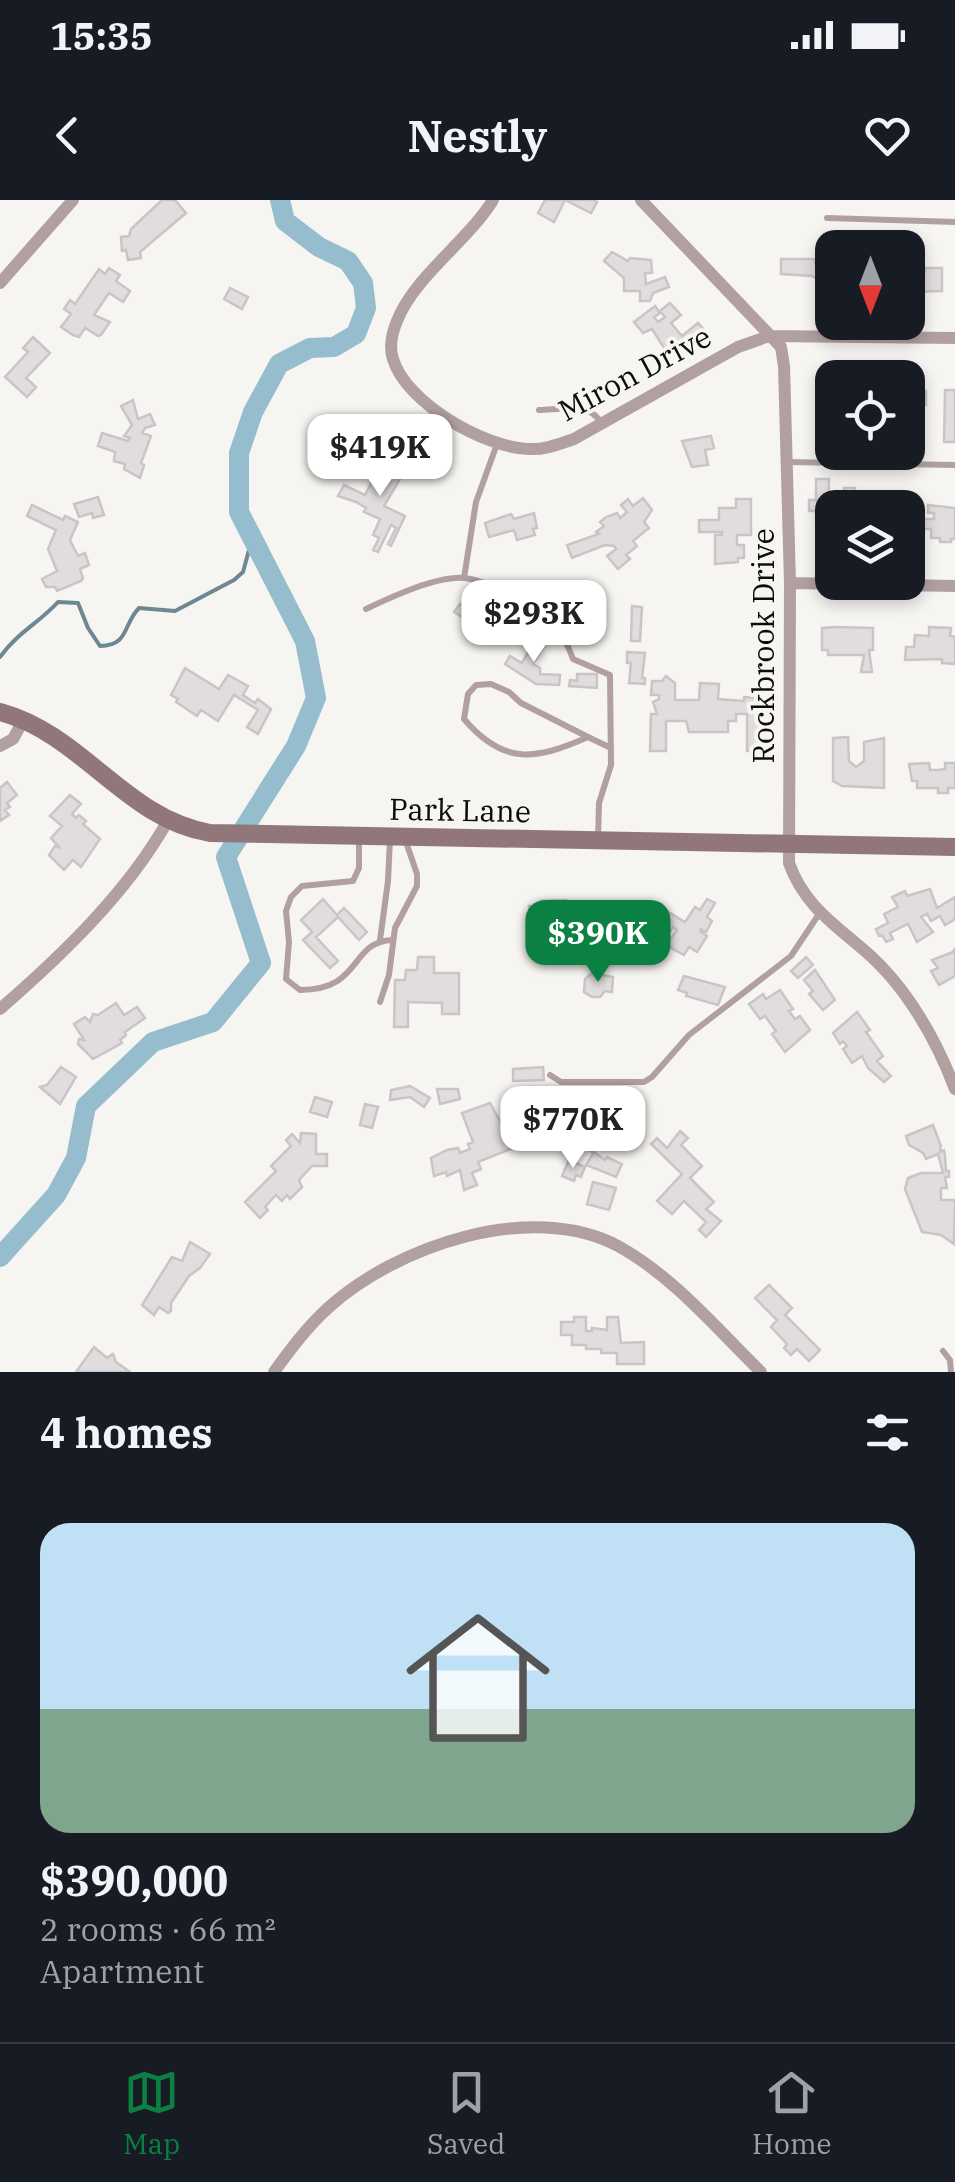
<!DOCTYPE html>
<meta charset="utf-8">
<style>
:root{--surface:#171b24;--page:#20242c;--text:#f1f3f6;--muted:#9ea1a6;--line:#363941;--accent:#0b8043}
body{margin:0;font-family:"IBM Plex Serif",serif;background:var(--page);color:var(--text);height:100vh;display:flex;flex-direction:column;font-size:38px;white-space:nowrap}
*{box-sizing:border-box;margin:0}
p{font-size:32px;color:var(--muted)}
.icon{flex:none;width:55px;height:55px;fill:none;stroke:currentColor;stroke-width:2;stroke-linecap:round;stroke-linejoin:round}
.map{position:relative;height:1172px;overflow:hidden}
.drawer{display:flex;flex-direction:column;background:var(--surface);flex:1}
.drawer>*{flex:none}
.needle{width:65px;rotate:180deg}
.controls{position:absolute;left:815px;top:30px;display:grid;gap:20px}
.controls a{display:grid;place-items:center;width:110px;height:110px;border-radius:20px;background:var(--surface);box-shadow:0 5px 15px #0003;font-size:50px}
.price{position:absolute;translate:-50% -85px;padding:0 22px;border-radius:20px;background:#fff;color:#222;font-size:32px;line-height:65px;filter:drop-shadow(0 2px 5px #0008)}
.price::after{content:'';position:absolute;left:50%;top:60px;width:30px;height:22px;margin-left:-15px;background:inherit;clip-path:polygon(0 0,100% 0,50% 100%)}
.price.selected{background:var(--accent);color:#fff}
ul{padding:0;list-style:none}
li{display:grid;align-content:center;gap:20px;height:530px;padding:0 40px}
li span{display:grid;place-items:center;height:310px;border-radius:30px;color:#555}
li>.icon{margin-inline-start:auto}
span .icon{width:180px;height:180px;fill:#fffc;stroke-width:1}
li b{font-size:42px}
h2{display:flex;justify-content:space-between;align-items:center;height:120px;padding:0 40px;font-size:42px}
.status{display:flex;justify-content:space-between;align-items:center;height:70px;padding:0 50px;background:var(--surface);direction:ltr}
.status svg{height:28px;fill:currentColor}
header{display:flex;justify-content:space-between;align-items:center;height:130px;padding:0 40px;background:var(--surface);font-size:45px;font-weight:700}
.tab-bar{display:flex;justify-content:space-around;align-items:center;height:140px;border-top:2px solid var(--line);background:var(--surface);font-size:28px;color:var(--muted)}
.tab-bar a{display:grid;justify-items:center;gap:5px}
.tab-bar .selected{color:var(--accent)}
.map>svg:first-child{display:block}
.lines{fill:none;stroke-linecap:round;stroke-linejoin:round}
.stream{stroke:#6d8892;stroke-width:4}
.river{stroke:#96bdcd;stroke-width:20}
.building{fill:#e1dcde;stroke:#c9c5c6;stroke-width:2.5}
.lane{stroke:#b2a0a1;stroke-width:6}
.street{stroke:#b2a0a1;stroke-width:12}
.secondary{stroke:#917779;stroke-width:18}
.labels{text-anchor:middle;stroke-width:8;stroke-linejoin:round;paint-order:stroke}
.street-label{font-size:30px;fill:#0c0c0a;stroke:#f7f5f1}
</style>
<div class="status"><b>15:35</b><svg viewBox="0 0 49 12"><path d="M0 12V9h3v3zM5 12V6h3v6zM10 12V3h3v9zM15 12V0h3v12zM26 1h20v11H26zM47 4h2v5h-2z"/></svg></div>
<header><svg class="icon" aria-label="back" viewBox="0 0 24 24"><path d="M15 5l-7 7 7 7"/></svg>Nestly<svg class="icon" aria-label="heart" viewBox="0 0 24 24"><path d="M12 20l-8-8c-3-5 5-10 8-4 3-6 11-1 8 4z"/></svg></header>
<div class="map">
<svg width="955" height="1172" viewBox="0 0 955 1172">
<rect width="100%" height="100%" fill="#f7f5f1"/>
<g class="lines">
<path class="stream" d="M0,457C18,432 39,423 58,402L78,403L88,428L100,446C129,446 123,424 139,408L175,411L234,380L243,372L252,339"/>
<path class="river" d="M0,1057L56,995L76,958L86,906L153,842L213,822L261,763L226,657L296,546L316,498L305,441L239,312V253L253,212L279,164L310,148L334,147L356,134L366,108L363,83L348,61L319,47L285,21L280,0"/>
</g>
<path class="building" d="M162,0H175L186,13L140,52L141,58L128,60L126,50L122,51L121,37L129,36L131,29Z
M545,0H565L554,22L538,13Z
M565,0H594L597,2L591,13Z
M826,50H832V90H819V80L812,76L781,74V59H814L817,68L828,71Z
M612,52L628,61L630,58L651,60L652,73H645L646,84L665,77L669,87L653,93L650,101H640V91H624V78L604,61Z
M908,64H914L913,75H924L925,68H942V91L908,92V96Z
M109,68L120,75L116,81L130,91L123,102L109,93L94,115L110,122L101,135L98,136L85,128L79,137L73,135L61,127L71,114L64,109L70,100L75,104L99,69L105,74Z
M230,88L248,97L242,109L224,99Z
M670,103L681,115L671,123L682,136L698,123L706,132L702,135L710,145L703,150L698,144L684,156L676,146L668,154L652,129L643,133L634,122L655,106L660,113L654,117L658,122L665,117L660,111Z
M33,137L50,153L26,178L36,187L27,197L5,177L28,152L23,148Z
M945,190H955V242H944Z
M908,191H926V205H919V209H908Z
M133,200L138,219L150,214L155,225L145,228L142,233L151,236L141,263L144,265L140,278L124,269L125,264L114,261L115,252L98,246L102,233L128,241L130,238L124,236L132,225L121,206Z
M711,236L714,248L705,250L708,265L692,267L682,241Z
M385,256L407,267L384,306L405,316L391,346L388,344L396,328L391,325L378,352L373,350L379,338L373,335L380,319L364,312L366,308L356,302L338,296L344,285L365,295Z
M816,279H829V301H844V288H855V299H864V308H832V328L821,326V321H816V311H809V300H816Z
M98,297L104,315L93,318L92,313L79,317L74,304Z
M643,298L652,310L644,322L649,328L633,341L637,346L626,355L630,359L618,369L607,356L616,349L614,346L605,345L572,358L567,345L599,334L596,332L604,326L600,322L606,317L617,313L620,318L627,312L621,305L628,299L633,306Z
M736,299H751V335H737V345H744V358H738V362L715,364V335H722V332H699V320H719V308H736Z
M32,305L63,320L65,316L78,322L70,340L78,356L85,353L89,365L80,369L83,378L81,381L57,391L55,387H46L42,379L57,371L48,349L56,330L27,316Z
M928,305L955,308V339H951V342H940V338H931V329H923V319H934V313H928Z
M534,313L537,328L533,329L535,335L517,340L514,330L489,337L485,323L511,314L514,319Z
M460,404L482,418L477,427L454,412Z
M632,406L642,407L640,441H631Z
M836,427L873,428V450H869L872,472H861L864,455H828V450H822V428Z
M929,427L951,428L950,436L955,437V464L942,463V459L905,460L906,447H914L915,435L929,436Z
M538,434L548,440L533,464L540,468V474L560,475L559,485L536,484L505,464L510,456L522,463Z
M627,452L645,453L642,478H645V484L629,483L631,463H627Z
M185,468L219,489L228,475L248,486L243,495L255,503L258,499L271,509L258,534L247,527L258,510L234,495L218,521L201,510L197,516L176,502L178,499L171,495Z
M577,474H597V488L569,486L570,480L577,481Z
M666,476L675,483V500H699L700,483L719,484L718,499L744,501V497L760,498L759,551H747V514H736V521H728V532H689L686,521H666V551H650L651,514H657L653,502L659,499V495H651L652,481H662Z
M848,537L849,561L856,567L864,561V542L884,538V588L842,586L833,581V538Z
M929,563L930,570H938L945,569V563H955V588H948V593H938V588H917V581H912L909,564Z
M7,582L17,595L7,603L10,607L5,610L9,615L0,621V588Z
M70,595L81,604L72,614L76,618L79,615L86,621L83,624L100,639L81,667L73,660L64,670L49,655L55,646L59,647L51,638L62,626L50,616Z
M930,689L937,708L955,697V719L945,725L940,716L931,721L927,714L921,717L933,732L917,742L908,724L890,733L893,739L886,742L882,735L879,736L876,729L888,723L884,714L898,707L892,697L905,691L907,696Z
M323,699L337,715L344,708L367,732L359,740L338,717L316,737L338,761L330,768L303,740L312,732L301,720Z
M707,699L715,703L707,717L712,721L706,732L701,729L700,731L707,736L697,752L689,747L684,755L666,745L677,730L673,727L665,740L655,734L659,729L655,727L665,710L685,722L695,707L700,710Z
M566,700V709H583V705H594V726H583V722L546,721V740H532L529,706H541V701Z
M955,748V776L939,785L931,771L938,768L932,760L953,752Z
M418,757H434V773H459V814H442V803L408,802V827H394L395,780H405L406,770H417Z
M806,757L813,765L798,778L791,771Z
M815,770L835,800L823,810L809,794L813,791L804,780Z
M592,773L613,777L612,792L605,791L600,797H592L584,792L585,779Z
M684,776L725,787L718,805L686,796L687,793L678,790Z
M780,790L793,809L789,811L795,819L800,816L810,830L785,852L772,834L776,831L765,816L760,819L749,804L763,794L766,799Z
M116,803L124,815L137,807L145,818L125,832L126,835L120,840L122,843L93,859L78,844L79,839L84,840L74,824L85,817L90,822L93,814L98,815Z
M857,812L870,830L866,832L883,856L877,861L891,876L884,882L868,868L862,856L852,863L843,849L847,846L843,841L840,844L833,833Z
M61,867L76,877L60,904L40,887L47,885Z
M543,867L544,880L513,881V869Z
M410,886L430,898L424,907L410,897L390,900L391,890Z
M437,889H458L460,899L440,904Z
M315,897L332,902L327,917L310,912Z
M490,903L506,932L537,920L543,936L478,962L481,969L472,973L477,985L464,990L460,970L447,976L446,972L434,976L431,958L447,950L458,948L460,953L470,949L468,944L473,942L462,913Z
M365,904L378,907L372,928L360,925Z
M933,925L941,946L940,952L944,950L945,956L946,971H949V977H945L947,988H941V1000H955L954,1044L941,1035L922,1032L905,989L908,978L921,973H943L938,954L926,959L923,953L909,945L906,936Z
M573,927L595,933L599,938L592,952L567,941Z
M680,931L688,938L681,945L702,966L690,978L714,1002L706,1009L721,1021L706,1037L699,1030L706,1022L684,1001L672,1014L657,1001L682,974L651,944L657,938L667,948Z
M301,933L316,934V954H327V966H312L299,980L302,987L290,999L287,995L282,1001L276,995L265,1007L268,1010L260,1018L245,1002L276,971L271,966L291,946L286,940L292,934L300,943Z
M594,952L605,960L607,957L622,964L616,977L586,965Z
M569,960L585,967L581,977L576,975L574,981L562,976Z
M593,982L616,988L609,1010L587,1004Z
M190,1042L210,1054L200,1068L189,1076L171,1103V1111L168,1113L159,1107L154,1115L142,1105L172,1057L182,1061Z
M769,1085L792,1108L785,1115L820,1150L809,1161L797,1149L791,1155L784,1148L787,1144L771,1127L777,1120L755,1098Z
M574,1117H586V1131H592V1128L607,1130V1117H618L621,1143L644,1142V1164H617V1153H601V1149H586V1145H572V1135H561V1122H574Z
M94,1147L107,1158L113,1154L116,1162L130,1172H76Z"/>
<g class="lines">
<path class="lane" d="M827,18L955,22
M539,210C558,210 591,202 600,222
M787,262L955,265
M464,378L476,302L497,244
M366,409C391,397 436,376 464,378C471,378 480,382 487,384C528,396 559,418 573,459L610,475L611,565L599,603L598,640
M588,537L521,503L509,492L491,484L476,485L468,494L464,519C504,566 536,560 588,537L611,548
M359,640V668L353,681L302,686L291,697L286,711L289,742L286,779L300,790C363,790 349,742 392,740
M380,740L388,681L390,639
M380,802L389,775L395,728L417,686V674L405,639
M550,875L561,882H644L652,877L689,835L791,756L819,714
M943,1151L950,1160L951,1172"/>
<path class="street" d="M493,0C467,42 414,77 397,121C392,133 389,147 393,159C406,203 485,248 529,249C545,250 559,244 574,239L738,147L769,136L955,138
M641,0L781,147L784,166L790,383L789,663C804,705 833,723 865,751C906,786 936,839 955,889
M0,83L73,0
M790,383L955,386
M0,546L13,539L24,519
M0,809C61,756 127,693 167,622
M274,1172C290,1150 307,1127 328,1108C396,1046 531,1000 618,1046C673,1076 717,1129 761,1172"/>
<path class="secondary" d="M0,512C84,535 124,618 210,633L955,647"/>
</g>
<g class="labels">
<g class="street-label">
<text transform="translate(635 174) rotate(-28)" y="10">Miron Drive</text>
<text transform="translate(764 446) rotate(-90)" y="10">Rockbrook Drive</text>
<text transform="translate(460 611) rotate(1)" y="10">Park Lane</text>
</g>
</g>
</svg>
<div class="controls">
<a><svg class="needle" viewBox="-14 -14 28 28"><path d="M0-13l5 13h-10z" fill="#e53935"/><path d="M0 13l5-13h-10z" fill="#9ea1a6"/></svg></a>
<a><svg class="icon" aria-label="locate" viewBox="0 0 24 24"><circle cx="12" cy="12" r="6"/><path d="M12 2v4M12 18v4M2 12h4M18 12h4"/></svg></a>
<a><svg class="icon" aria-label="layers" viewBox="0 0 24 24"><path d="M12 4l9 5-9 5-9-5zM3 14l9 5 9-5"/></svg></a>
</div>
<b class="price" style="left:380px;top:299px">$419K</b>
<b class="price" style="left:534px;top:465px">$293K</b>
<b class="price selected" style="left:598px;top:785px">$390K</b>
<b class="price" style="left:573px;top:971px">$770K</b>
</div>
<section class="drawer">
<h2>4 homes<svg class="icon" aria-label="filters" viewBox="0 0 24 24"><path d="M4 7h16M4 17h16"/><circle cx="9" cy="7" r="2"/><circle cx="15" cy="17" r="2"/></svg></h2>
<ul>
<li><span style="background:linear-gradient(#bfe0f5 60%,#7fa58c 0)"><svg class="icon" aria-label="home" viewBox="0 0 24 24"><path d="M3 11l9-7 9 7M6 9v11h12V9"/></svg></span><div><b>$390,000</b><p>2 rooms · 66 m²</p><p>Apartment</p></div></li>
</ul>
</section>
<nav class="tab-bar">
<a class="selected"><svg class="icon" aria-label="map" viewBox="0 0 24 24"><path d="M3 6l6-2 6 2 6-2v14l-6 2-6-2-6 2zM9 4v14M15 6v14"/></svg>Map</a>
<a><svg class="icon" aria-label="saved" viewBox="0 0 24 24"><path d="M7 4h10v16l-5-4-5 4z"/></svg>Saved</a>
<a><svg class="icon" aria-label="home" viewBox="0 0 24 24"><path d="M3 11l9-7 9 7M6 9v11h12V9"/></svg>Home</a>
</nav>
